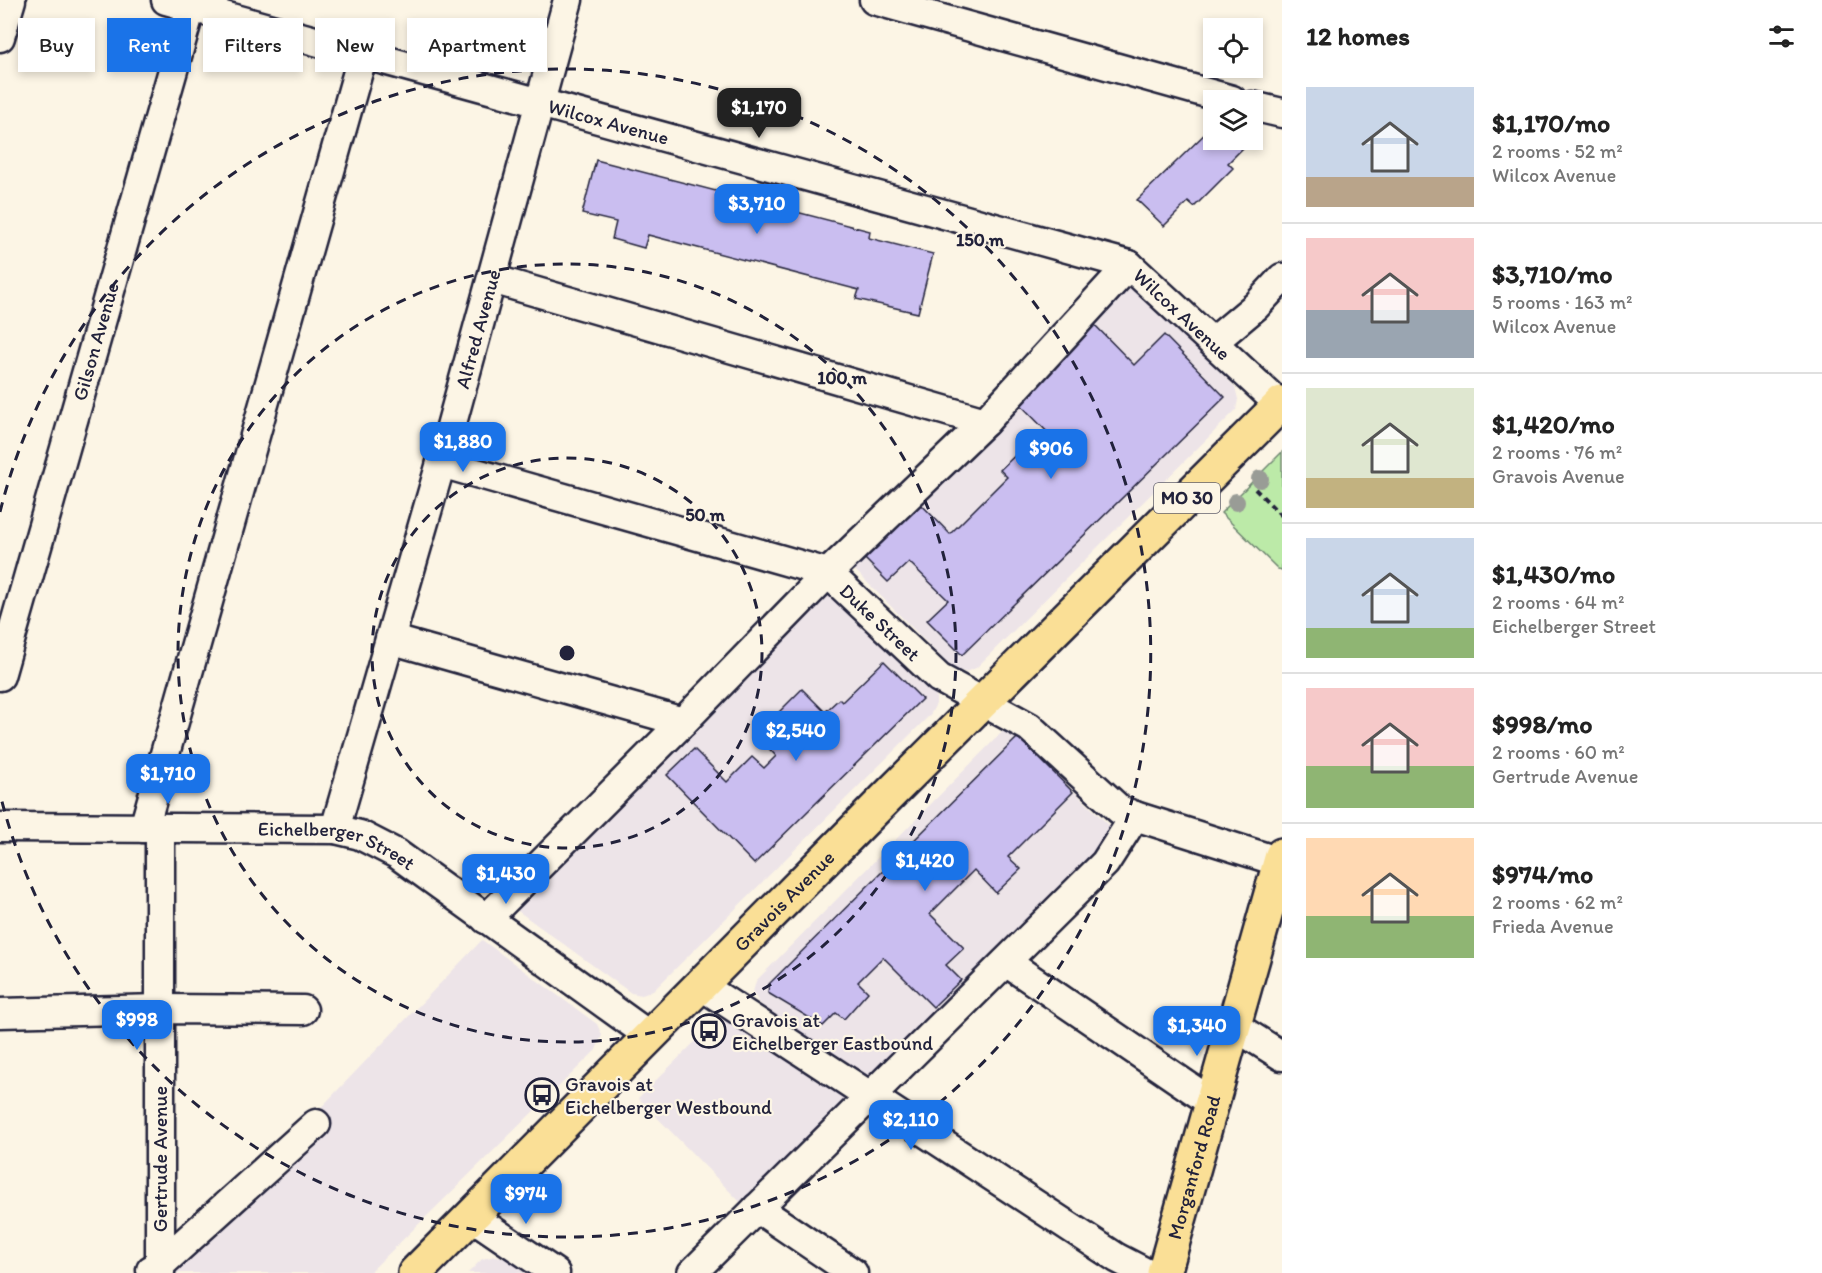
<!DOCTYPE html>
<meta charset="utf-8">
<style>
:root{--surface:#fff;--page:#f2f2f2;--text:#222;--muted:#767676;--line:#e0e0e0;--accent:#1a73e8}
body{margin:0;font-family:Itim,sans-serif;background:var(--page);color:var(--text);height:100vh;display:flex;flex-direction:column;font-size:22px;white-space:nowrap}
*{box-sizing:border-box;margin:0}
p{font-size:20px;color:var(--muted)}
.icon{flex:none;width:33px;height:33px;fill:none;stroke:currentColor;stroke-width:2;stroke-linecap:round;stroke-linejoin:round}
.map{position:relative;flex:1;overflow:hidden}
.drawer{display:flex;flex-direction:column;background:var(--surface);width:540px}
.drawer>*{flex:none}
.guide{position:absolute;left:18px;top:18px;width:570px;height:54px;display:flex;gap:12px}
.buttons{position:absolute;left:1203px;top:18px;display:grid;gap:12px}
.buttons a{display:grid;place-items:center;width:60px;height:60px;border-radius:0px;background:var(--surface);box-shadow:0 3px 9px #0003;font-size:30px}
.price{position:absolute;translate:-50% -51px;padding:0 14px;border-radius:12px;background:var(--accent);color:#fff;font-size:20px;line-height:39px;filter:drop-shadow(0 2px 3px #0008)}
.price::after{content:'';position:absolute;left:50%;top:36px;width:18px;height:14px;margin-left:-9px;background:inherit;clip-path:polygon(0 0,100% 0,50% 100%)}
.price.on{background:#222;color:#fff}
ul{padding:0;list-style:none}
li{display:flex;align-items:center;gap:18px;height:150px;padding:0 24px}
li+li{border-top:2px solid var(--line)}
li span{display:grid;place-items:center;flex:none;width:168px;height:120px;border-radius:0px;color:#555}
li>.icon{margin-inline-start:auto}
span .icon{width:72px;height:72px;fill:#fffc;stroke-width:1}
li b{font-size:26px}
h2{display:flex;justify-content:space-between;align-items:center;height:72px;padding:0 24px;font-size:26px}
.pill{padding:0 21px;border-radius:0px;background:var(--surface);box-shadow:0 3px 9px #0003;font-size:21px;line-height:54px}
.pill.on{background:var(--accent);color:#fff}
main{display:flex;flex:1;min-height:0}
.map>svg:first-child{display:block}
.built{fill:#ede4e8}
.green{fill:#bceaa8;stroke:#6f8672;stroke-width:1.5}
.building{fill:#cabef0;stroke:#22223b;stroke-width:1.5}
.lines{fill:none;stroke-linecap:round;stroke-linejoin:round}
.minor-casing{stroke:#22223b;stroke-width:33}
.major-casing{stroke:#22223b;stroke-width:38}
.path{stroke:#22223b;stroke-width:4;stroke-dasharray:6 4.5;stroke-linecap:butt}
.minor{stroke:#fcf5e5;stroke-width:28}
.major{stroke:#fadf96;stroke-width:33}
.tree{fill:#999c96}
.ring{fill:none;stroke:#22223b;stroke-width:3;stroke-dasharray:10 8}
.labels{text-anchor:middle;stroke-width:4.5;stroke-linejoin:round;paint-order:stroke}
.shield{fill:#fcf5e5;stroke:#63616e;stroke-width:1.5}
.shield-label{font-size:18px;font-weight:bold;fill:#22223b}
.street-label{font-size:20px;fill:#22223b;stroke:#fcf5e5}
.poi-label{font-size:20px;fill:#22223b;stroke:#fcf5e5;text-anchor:start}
.centre{fill:#22223b;stroke:#fcf5e5;stroke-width:3}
.ring-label{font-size:18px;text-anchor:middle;font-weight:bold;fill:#22223b;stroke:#fcf5e5;stroke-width:4.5;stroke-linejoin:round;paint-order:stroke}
</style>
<main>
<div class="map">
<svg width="1282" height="1273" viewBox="0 0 1282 1273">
<rect width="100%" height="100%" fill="#fcf5e5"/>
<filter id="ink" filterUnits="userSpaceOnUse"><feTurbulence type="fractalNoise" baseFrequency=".0167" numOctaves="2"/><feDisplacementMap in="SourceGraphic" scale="12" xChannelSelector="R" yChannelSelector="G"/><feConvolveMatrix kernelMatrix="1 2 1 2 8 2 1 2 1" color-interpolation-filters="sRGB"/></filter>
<g filter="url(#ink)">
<path class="built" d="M1133,284L1235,387L1238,399L1236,410L976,668L965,672L953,669L848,563Z
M828,588L936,695V704L930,715L653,991L642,995L631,993L511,906Z
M1007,727L1114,830L1096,862L872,1083L759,1003L753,992L756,981Z
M482,940L597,1024L602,1035L596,1050L369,1273H174V1266L309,1120Z
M728,1020L744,1026L855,1101L747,1209L638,1098L716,1021Z
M495,1256L512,1260L530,1273H468L482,1259Z"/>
<path class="green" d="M1282,452V570L1278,569L1221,513Z"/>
<path class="building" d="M1214,125V140H1245L1248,143L1228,163L1233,168L1194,207L1188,202L1164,226L1137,200Z
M596,160L870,231L869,238L933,254L918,313L856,299L859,290L648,235L644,248L612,239L616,222L582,214Z
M1090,320L1134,365L1164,335L1225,397L962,655L927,620L948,600L909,562L888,582L858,552L914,497L950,534L1007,477L1000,470L1032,439L1045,452L1056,441L1017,401Z
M884,661L922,699L754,864L667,775L694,749L727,782L752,757L764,768L776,756L756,735L802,689L825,712L839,699L842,702Z
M1018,737L1073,792L1008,857L1021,869L996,893L974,870L930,914L964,948L946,965L961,980L933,1007L883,957L858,982L868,992L844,1019L836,1013L823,1026L768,993L769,984Z"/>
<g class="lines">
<g class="minor-casing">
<g id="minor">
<path id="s1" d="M166,0L1129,265L1280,405"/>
<path d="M874,0L1232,100"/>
<path d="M0,37L11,0"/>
<path d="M1252,106L1282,113"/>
<path d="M492,279L985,422"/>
<path d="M1213,342L1256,306L1282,278"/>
<path id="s2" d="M441,463L828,573L939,678L1029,727L1120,810L1135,816L1280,862"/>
<path d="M390,639L683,722"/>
<path id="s3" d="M0,676L191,7"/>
<path id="s4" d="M0,827L335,829L360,835L397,854L651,1037"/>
<path d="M144,828L363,54"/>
<path d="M160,828V1273"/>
<path id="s5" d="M335,829L441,463L568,0"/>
<path d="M486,919L683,722L828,573L985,422L1129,265"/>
<path d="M1006,962L1211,1102"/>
<path d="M702,986L1117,1258L1146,1273"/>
<path d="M0,1013L160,1009L303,1010"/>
<path d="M1233,1025L1282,1056"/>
<path d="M757,1208L853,1273"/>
<path d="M471,1216L555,1273"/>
<path d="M151,1270L160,1265L316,1124"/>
<path d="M692,1273L1105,863L1135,816"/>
</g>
</g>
<g class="major-casing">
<g id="major">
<path id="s6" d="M415,1273L892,792L1282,403"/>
<path id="s7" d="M1164,1273L1282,855"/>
</g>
</g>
<path class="path" d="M1255,489L1282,516"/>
<use href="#minor" class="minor"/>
<use href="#major" class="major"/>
</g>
<g class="tree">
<circle cx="1260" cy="479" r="9"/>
<circle cx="1236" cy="502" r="9"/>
</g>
</g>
<g class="ring">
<circle cx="567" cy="653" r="195"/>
<circle cx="567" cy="653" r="389"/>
<path d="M0 512A584 584 0 1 1 0 794"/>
</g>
<defs>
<g id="bus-ring" transform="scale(1.725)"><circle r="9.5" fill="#fcf5e5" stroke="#22223b" stroke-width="1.5"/><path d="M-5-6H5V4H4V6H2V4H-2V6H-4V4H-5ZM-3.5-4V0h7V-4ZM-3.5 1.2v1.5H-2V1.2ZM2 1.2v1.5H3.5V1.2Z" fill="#22223b"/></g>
</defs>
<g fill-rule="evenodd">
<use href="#bus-ring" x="709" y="1031"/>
<use href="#bus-ring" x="542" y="1095"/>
</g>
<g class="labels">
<rect class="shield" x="1154" y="483" width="66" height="30" rx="4.5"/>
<g class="shield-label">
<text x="1187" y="504">MO 30</text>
</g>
<g class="street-label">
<text dy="7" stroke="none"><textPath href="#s1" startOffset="459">Wilcox Avenue</textPath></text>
<text dy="7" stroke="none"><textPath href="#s1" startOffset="1071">Wilcox Avenue</textPath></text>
<text dy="7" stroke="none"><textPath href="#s5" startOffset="520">Alfred Avenue</textPath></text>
<text dy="7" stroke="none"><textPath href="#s3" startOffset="348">Gilson Avenue</textPath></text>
<text dy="7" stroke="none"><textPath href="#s2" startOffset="474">Duke Street</textPath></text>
<text dy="7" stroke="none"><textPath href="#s4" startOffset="340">Eichelberger Street</textPath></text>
<text dy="7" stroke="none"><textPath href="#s6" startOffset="524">Gravois Avenue</textPath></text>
<text transform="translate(160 1159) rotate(-90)" y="7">Gertrude Avenue</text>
<text dy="7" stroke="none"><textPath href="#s7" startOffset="110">Morganford Road</textPath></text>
</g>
<g class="poi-label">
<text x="732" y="1027">Gravois at<tspan x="732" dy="23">Eichelberger Eastbound</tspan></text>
<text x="565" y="1091">Gravois at<tspan x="565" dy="23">Eichelberger Westbound</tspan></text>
</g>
</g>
<circle cx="567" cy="653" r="9" class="centre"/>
<g class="ring-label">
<text x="980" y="246">150 m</text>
<text x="842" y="384">100 m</text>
<text x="705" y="521">50 m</text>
</g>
</svg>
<div class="buttons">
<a><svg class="icon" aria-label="locate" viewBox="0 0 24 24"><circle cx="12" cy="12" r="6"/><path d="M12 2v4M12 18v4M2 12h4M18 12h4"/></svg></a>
<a><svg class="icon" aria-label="layers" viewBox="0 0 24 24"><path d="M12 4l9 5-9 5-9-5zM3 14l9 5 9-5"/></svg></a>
</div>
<b class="price on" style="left:759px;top:139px">$1,170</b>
<b class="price" style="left:757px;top:235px">$3,710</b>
<b class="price" style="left:463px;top:473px">$1,880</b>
<b class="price" style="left:1051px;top:480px">$906</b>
<b class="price" style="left:796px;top:762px">$2,540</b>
<b class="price" style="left:168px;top:805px">$1,710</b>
<b class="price" style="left:925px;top:892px">$1,420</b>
<b class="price" style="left:506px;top:905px">$1,430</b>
<b class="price" style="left:137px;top:1051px">$998</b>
<b class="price" style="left:1197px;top:1057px">$1,340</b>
<b class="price" style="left:911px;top:1151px">$2,110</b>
<b class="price" style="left:526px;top:1225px">$974</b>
<div class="guide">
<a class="pill">Buy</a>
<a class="pill on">Rent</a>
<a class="pill">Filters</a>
<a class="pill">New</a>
<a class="pill">Apartment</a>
</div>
</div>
<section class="drawer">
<h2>12 homes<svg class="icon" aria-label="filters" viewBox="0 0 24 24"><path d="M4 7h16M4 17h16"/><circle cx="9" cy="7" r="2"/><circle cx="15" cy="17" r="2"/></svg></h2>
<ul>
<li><span style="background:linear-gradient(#c9d6e8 75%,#b9a48a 0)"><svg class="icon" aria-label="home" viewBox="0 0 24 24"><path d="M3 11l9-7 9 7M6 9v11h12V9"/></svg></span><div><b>$1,170/mo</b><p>2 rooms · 52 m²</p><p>Wilcox Avenue</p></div></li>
<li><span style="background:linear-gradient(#f6c9c9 60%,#9aa5b1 0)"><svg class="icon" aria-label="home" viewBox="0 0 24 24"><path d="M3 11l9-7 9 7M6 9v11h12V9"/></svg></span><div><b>$3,710/mo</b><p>5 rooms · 163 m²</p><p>Wilcox Avenue</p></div></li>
<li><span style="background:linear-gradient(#dfe7d0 75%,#c2b280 0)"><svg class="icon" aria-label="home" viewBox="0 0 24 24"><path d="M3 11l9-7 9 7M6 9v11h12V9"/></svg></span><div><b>$1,420/mo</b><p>2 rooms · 76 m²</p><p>Gravois Avenue</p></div></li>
<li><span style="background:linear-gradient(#c9d6e8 75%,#8fb573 0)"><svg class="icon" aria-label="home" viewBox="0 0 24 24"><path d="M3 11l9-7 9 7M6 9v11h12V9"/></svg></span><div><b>$1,430/mo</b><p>2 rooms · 64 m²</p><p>Eichelberger Street</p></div></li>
<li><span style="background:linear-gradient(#f6c9c9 65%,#8fb573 0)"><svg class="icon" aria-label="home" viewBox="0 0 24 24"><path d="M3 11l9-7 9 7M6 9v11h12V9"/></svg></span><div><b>$998/mo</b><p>2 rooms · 60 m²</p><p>Gertrude Avenue</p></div></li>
<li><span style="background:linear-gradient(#ffd9b3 65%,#8fb573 0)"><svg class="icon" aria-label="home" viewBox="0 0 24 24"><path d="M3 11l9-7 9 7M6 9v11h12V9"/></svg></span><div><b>$974/mo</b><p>2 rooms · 62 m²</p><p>Frieda Avenue</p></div></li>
</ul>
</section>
</main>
